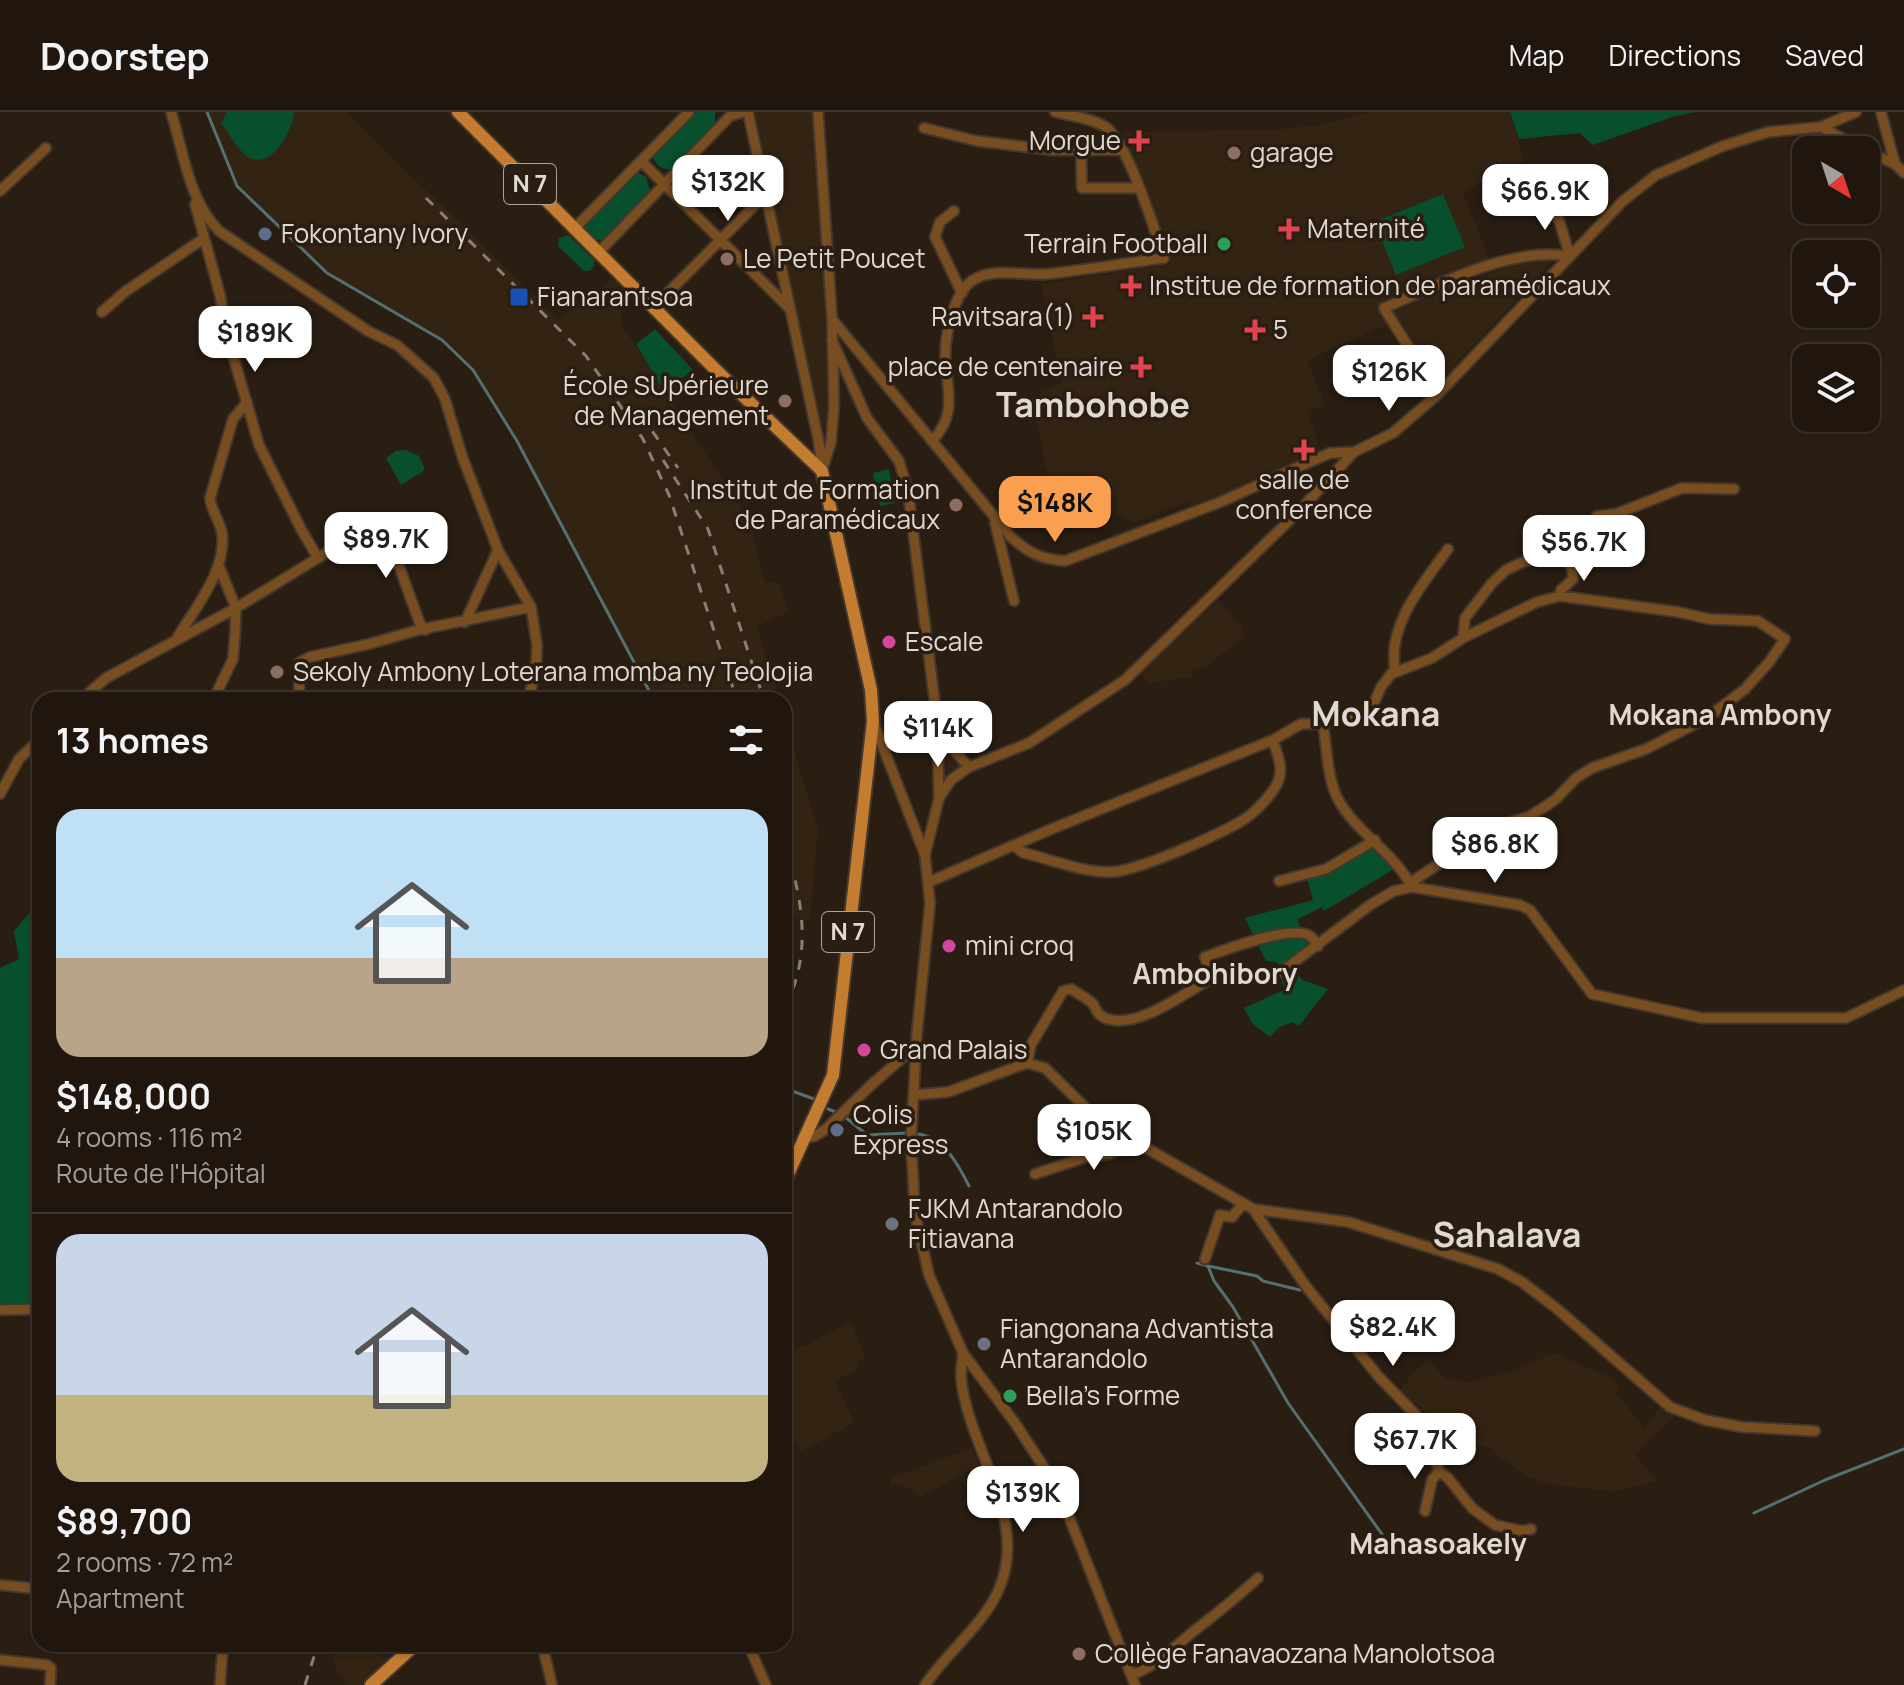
<!DOCTYPE html>
<meta charset="utf-8">
<style>
:root{--surface:#20160e;--page:#281f17;--text:#f1f3f6;--muted:#a29f9e;--line:#3d352e;--accent:#fa9f4f}
body{margin:0;font-family:Manrope,sans-serif;background:var(--page);color:var(--text);height:100vh;display:flex;flex-direction:column;font-size:30px;white-space:nowrap}
*{box-sizing:border-box;margin:0}
p{font-size:26px;color:var(--muted)}
.icon{flex:none;width:44px;height:44px;fill:none;stroke:currentColor;stroke-width:2;stroke-linecap:round;stroke-linejoin:round}
.map{position:relative;flex:1;overflow:hidden}
.details{position:absolute;left:32px;top:580px;width:760px;height:960px;display:flex;flex-direction:column;background:var(--surface);border-radius:24px;box-shadow:0 2px 6px #0004,0 0 0 2px var(--line)}
.details>*{flex:none}
.needle{width:52px;rotate:141deg}
.controls{position:absolute;left:1792px;top:24px;display:grid;gap:16px}
.controls a{display:grid;place-items:center;width:88px;height:88px;border-radius:16px;background:var(--surface);box-shadow:0 2px 6px #0004,0 0 0 2px var(--line);font-size:40px}
.price{position:absolute;translate:-50% -68px;padding:0 18px;border-radius:16px;background:#fff;color:#222;font-size:26px;line-height:52px;filter:drop-shadow(0 2px 4px #0008)}
.price::after{content:'';position:absolute;left:50%;top:48px;width:24px;height:18px;margin-left:-12px;background:inherit;clip-path:polygon(0 0,100% 0,50% 100%)}
.price.on{background:var(--accent);color:#111}
ul{padding:0;list-style:none}
li{display:grid;align-content:center;gap:16px;height:424px;padding:0 24px}
li+li{border-top:2px solid var(--line)}
li span{display:grid;place-items:center;height:248px;border-radius:24px;color:#555}
li>.icon{margin-inline-start:auto}
span .icon{width:144px;height:144px;fill:#fffc;stroke-width:1}
li b{font-size:34px}
h2{display:flex;justify-content:space-between;align-items:center;height:96px;padding:0 24px;font-size:34px}
header{display:flex;align-items:center;gap:48px;box-sizing:border-box;height:112px;padding:0 40px;background:var(--surface);border-bottom:2px solid var(--line)}
header strong{font-size:38px}
nav{display:flex;gap:44px;margin-inline-start:auto;font-size:28px}
.map>svg:first-child{display:block}
.built{fill:#332313}
.green{fill:#074f2d}
.lines{fill:none;stroke-linecap:round;stroke-linejoin:round}
.stream{stroke:#547172;stroke-width:3}
.minor-casing{stroke:#44382e;stroke-width:13}
.major-casing{stroke:#44382e;stroke-width:16}
.minor{stroke:#784e21;stroke-width:9}
.major{stroke:#c47d30;stroke-width:12}
.rail{stroke:#897f75;stroke-width:3;stroke-dasharray:10 10;stroke-linecap:butt}
.health-dot{fill:#e0444e;stroke:#2a1e13;stroke-width:3}
.education-dot{fill:#8d6e63;stroke:#2a1e13;stroke-width:3}
.service-dot{fill:#5c6f8a;stroke:#2a1e13;stroke-width:3}
.leisure-dot{fill:#2e9e5b;stroke:#2a1e13;stroke-width:3}
.transit-dot{fill:#1a4fb4;stroke:#2a1e13;stroke-width:3}
.hotel-dot{fill:#d1479c;stroke:#2a1e13;stroke-width:3}
.worship-dot{fill:#6b7280;stroke:#2a1e13;stroke-width:3}
.labels{text-anchor:middle;stroke-width:7;stroke-linejoin:round;paint-order:stroke}
.shield{fill:#2a1e13;stroke:#aaa198;stroke-width:2}
.shield-label{font-size:24px;font-weight:bold;fill:#e1d9d1}
.poi-label{font-size:26px;fill:#e1d9d1;stroke:#2a1e13;text-anchor:start}
.neighbourhood-label{font-size:28px;font-weight:bold;fill:#e1d9d1;stroke:#2a1e13}
.district-label{font-size:34px;font-weight:bold;fill:#e1d9d1;stroke:#2a1e13}
</style>
<header>
<strong>Doorstep</strong>
<nav><a>Map</a><a>Directions</a><a>Saved</a></nav>
</header>
<div class="map">
<svg width="1904" height="1573" viewBox="0 0 1904 1573">
<rect width="100%" height="100%" fill="#2a1e13"/>
<path class="built" d="M207,0H346L559,208L577,191H585L610,168L618,167L622,213L749,408L765,471L778,470L789,500L757,514L779,588H654L517,329L473,258L442,228L327,161L237,74Z
M755,0H814L823,142L826,229L831,292L830,317L820,318L797,221Z
M1371,0H1510L1524,49L1463,80L1490,149L1378,194L1388,212L1307,248L1325,293L1308,299L1321,341L1192,395L1189,389L1135,410L1090,391L1056,402L1034,298L1042,280L1062,271L1041,172L1171,152L1147,76L1125,32L1124,20L1274,18L1319,13Z
M1554,147L1445,264L1420,244L1391,200L1411,188L1512,153Z
M869,304L902,345L913,377L941,603V633L964,651L944,670L936,689H932L931,605L904,379L896,350L864,309Z
M1218,489L1243,516L1241,518L1245,524L1206,555L1191,558L1192,565L1149,571L1141,560Z
M784,605L818,718L810,808L784,805Z
M851,1209L865,1245L857,1252L859,1257L835,1268L854,1311L801,1339L798,1334L785,1335L784,1250L793,1237L805,1234Z
M1555,1241L1615,1268L1620,1272L1616,1281L1645,1316L1661,1293L1670,1295L1675,1303L1635,1342L1657,1369L1614,1380L1548,1372L1525,1364L1506,1347L1501,1348L1493,1336L1464,1332L1468,1317L1457,1302L1431,1310L1419,1293L1397,1283L1413,1261L1429,1248L1445,1266L1471,1270L1510,1260Z
M972,1336L979,1354L921,1384L900,1371L891,1373L890,1369L896,1364Z
M334,1532H370L389,1549L361,1573H348L336,1557L330,1537Z"/>
<path class="green" d="M227,0H294C293,17 273,57 250,46C239,41 229,21 221,11Z
M692,0H715V11L672,57C662,58 658,55 653,46L655,39Z
M1510,0H1695L1672,5L1593,33L1579,21L1519,27Z
M639,61L646,65L650,79L603,128C593,128 589,125 584,117L586,109L632,63Z
M1443,82L1465,135L1396,163L1374,110Z
M568,123L594,148V154L590,159H584L558,134L559,126Z
M655,217L693,258L664,279L636,232Z
M406,338L419,344L425,358L401,373L386,346L396,339Z
M889,357L895,391L880,394L873,361Z
M1374,730L1399,754L1324,799L1322,795L1298,807L1300,821L1326,827L1292,853L1302,868L1328,877L1299,914L1292,910L1278,916L1270,925L1252,911L1244,896L1284,878L1277,850L1266,849L1245,806L1313,788L1307,765Z
M38,791L40,842L33,853L34,876L40,880V909L35,912L34,929L40,932V1193L0,1192V856L19,847L14,819Z"/>
<g class="lines">
<path class="stream" d="M207,0L237,74L327,161L442,228L473,258L517,329L654,588
M784,923L787,930L784,939
M784,976L814,987
M828,997L838,1001
M844,1004L867,1023L907,1021
M915,1022C942,1022 958,1052 969,1074
M1197,1151L1208,1154L1214,1169L1233,1195L1288,1291L1384,1425
M1208,1154L1257,1164L1263,1169L1300,1178
M784,1205V1243
M1754,1401L1825,1368L1904,1337"/>
<g class="minor-casing">
<path id="minor" d="M171,0C184,41 188,87 219,119L368,219L397,233L434,266L445,287L462,344L498,438L531,495L537,533L536,558L528,588
M748,0L819,331L822,359
M818,0L832,207L834,293L831,330L824,352
M1881,0L1895,52
M1821,15L1864,38
M924,16L977,29L1052,38H1122
M1866,39L1895,52L1904,61
M1081,40L1082,76H1138
M641,49L789,196
M0,79L46,36
M1539,88L1552,86L1570,144
M195,92L220,183L227,223L259,333L301,417L318,446
M954,99L940,110L935,125L962,181
M575,116L689,0
M599,140L730,4L743,0
M654,195L766,82
M102,200L126,179L203,127
M832,207L1011,425C1028,441 1041,447 1065,449L1218,391L1330,341L1354,340
M832,228L867,306L899,349L908,379L937,608L939,686
M1438,282L1384,196C1438,173 1511,134 1570,144
M932,329C955,305 949,284 946,254C943,230 952,182 973,168C994,155 1024,164 1047,162C1086,158 1125,151 1164,146C1155,119 1127,27 1104,14C1091,6 1071,4 1055,0
M995,411L1014,489
M1560,484L1561,478L1573,467C1573,458 1569,449 1569,440C1570,426 1589,416 1597,404L1616,402L1682,376L1734,377
M465,510L498,438
M1463,526L1465,506L1492,471L1506,458L1523,450L1562,438L1569,441
M176,528C194,497 227,459 222,421C220,409 211,399 210,386L233,307L247,290
M1391,562L1432,546L1463,526L1537,490L1560,484L1678,500L1709,507L1758,509L1785,527L1770,549L1745,577L1707,606L1646,637L1592,656L1576,666L1556,687L1543,696L1528,705L1494,715L1410,771
M299,579L300,550L310,545L369,532L418,518L531,495
M81,588L106,566L236,496L336,435L384,441L399,454L420,512L425,518
M213,588L233,547L235,521L236,496L219,454
M874,612L925,743L930,791L917,921L911,1027L915,1102L929,1163L963,1241L1015,1311L1058,1377L1135,1573
M1323,612C1327,636 1327,666 1338,687C1356,721 1394,740 1412,775L1520,793L1530,798L1592,882L1702,906H1846L1904,878
M936,632L951,635L969,655
M0,682L19,647L40,627
M1014,734L1024,741C1049,747 1083,760 1108,760C1135,761 1215,724 1240,710C1254,702 1271,684 1278,670C1284,656 1277,642 1273,628
M925,743L939,686L951,668L969,655L1029,631L1125,568L1298,400L1354,340L1393,321L1438,282L1623,89L1656,63L1723,34L1768,20L1821,15L1856,0
M1279,769L1326,757L1375,728
M929,770L1049,718L1273,628L1301,612H1323L1370,600L1381,575L1395,557C1387,512 1424,471 1448,437
M1281,860L1370,793L1394,779L1412,775
M1027,951L1031,933L1063,879L1071,877C1077,881 1087,886 1092,891C1097,896 1095,901 1103,905C1134,921 1186,880 1212,866L1205,845C1225,838 1291,812 1310,824C1314,826 1315,831 1318,834
M914,983L948,980L1027,951L1045,956L1091,1001L1127,1025L1253,1097L1348,1110L1498,1157L1522,1170L1556,1196L1670,1295L1705,1308L1742,1315L1815,1319
M805,1026L815,1024L826,1017L870,974L916,934
M1035,1062L1086,1045L1109,1042L1118,1038L1128,1026
M1253,1097L1305,1173L1378,1264L1415,1302L1427,1319L1439,1359L1448,1366L1472,1396L1495,1413L1522,1419L1531,1417
M1205,1147L1220,1103L1232,1105L1243,1092
M0,1198L40,1197
M1425,1399L1432,1368L1439,1359
M0,1473L40,1477
M542,1532L552,1573
M748,1532L766,1573
M0,1548L47,1553L51,1556L50,1573
M1132,1563C1157,1553 1173,1536 1194,1519C1216,1502 1237,1485 1258,1466
M220,1573L223,1532
M925,1573C947,1540 983,1514 999,1477C1030,1406 967,1335 961,1265C961,1257 962,1249 963,1241"/>
</g>
<g class="major-casing">
<path id="major" d="M458,0L715,257L822,359L871,578L873,609L833,963L784,1071
M371,1573L416,1532"/>
</g>
<use href="#minor" class="minor"/>
<use href="#major" class="major"/>
<path class="rail" d="M426,86L586,244L643,327L669,383L737,588
M641,303L678,356
M663,348L708,417L764,588
M784,730C803,787 813,842 784,897
M305,1573L318,1532"/>
</g>
<g class="health-dot">
<path d="M1135 17h8v8h8v8h-8v8h-8v-8h-8v-8h8z"/>
<path d="M1285 105h8v8h8v8h-8v8h-8v-8h-8v-8h8z"/>
<path d="M1127 162h8v8h8v8h-8v8h-8v-8h-8v-8h8z"/>
<path d="M1089 193h8v8h8v8h-8v8h-8v-8h-8v-8h8z"/>
<path d="M1251 206h8v8h8v8h-8v8h-8v-8h-8v-8h8z"/>
<path d="M1137 243h8v8h8v8h-8v8h-8v-8h-8v-8h8z"/>
<path d="M1300 326h8v8h8v8h-8v8h-8v-8h-8v-8h8z"/>
</g>
<g class="education-dot">
<circle cx="1234" cy="41" r="8"/>
<circle cx="727" cy="147" r="8"/>
<circle cx="785" cy="289" r="8"/>
<circle cx="956" cy="393" r="8"/>
<circle cx="277" cy="560" r="8"/>
<circle cx="1079" cy="1542" r="8"/>
</g>
<g class="service-dot">
<circle cx="265" cy="122" r="8"/>
<circle cx="837" cy="1018" r="8"/>
</g>
<g class="leisure-dot">
<circle cx="1224" cy="132" r="8"/>
<circle cx="1010" cy="1284" r="8"/>
</g>
<rect class="transit-dot" x="509" y="175" width="20" height="20" rx="4"/>
<g class="hotel-dot">
<circle cx="889" cy="530" r="8"/>
<circle cx="949" cy="834" r="8"/>
<circle cx="864" cy="938" r="8"/>
</g>
<g class="worship-dot">
<circle cx="892" cy="1112" r="8"/>
<circle cx="984" cy="1232" r="8"/>
</g>
<g class="labels">
<g class="shield">
<rect x="504" y="52" width="52" height="40" rx="6"/>
<rect x="822" y="800" width="52" height="40" rx="6"/>
</g>
<g class="shield-label">
<text x="530" y="80">N 7</text>
<text x="848" y="828">N 7</text>
</g>
<g class="poi-label">
<text x="1121" y="38" text-anchor="end">Morgue</text>
<text x="1250" y="50">garage</text>
<text x="1307" y="126">Maternité</text>
<text x="281" y="131">Fokontany Ivory</text>
<text x="1208" y="141" text-anchor="end">Terrain Football</text>
<text x="743" y="156">Le Petit Poucet</text>
<text x="1149" y="183">Institue de formation de paramédicaux</text>
<text x="537" y="194">Fianarantsoa</text>
<text x="1075" y="214" text-anchor="end">Ravitsara(1)</text>
<text x="1273" y="227">5</text>
<text x="1123" y="264" text-anchor="end">place de centenaire</text>
<text x="769" y="283" text-anchor="end">École SUpérieure<tspan x="769" dy="30">de Management</tspan></text>
<text x="1304" y="377" text-anchor="middle">salle de<tspan x="1304" dy="30">conference</tspan></text>
<text x="940" y="387" text-anchor="end">Institut de Formation<tspan x="940" dy="30">de Paramédicaux</tspan></text>
<text x="905" y="539">Escale</text>
<text x="293" y="569">Sekoly Ambony Loterana momba ny Teolojia</text>
<text x="965" y="843">mini croq</text>
<text x="880" y="947">Grand Palais</text>
<text x="853" y="1012">Colis<tspan x="853" dy="30">Express</tspan></text>
<text x="908" y="1106">FJKM Antarandolo<tspan x="908" dy="30">Fitiavana</tspan></text>
<text x="1000" y="1226">Fiangonana Advantista<tspan x="1000" dy="30">Antarandolo</tspan></text>
<text x="1026" y="1293">Bella's Forme</text>
<text x="1095" y="1551">Collège Fanavaozana Manolotsoa</text>
</g>
<g class="neighbourhood-label">
<text x="1720" y="613">Mokana Ambony</text>
<text x="1215" y="872">Ambohibory</text>
<text x="1438" y="1442">Mahasoakely</text>
</g>
<g class="district-label">
<text x="1093" y="305">Tambohobe</text>
<text x="1376" y="614">Mokana</text>
<text x="1507" y="1135">Sahalava</text>
</g>
</g>
</svg>
<div class="controls">
<a><svg class="needle" viewBox="-14 -14 28 28"><path d="M0-13l5 13h-10z" fill="#e53935"/><path d="M0 13l5-13h-10z" fill="#a29f9e"/></svg></a>
<a><svg class="icon" aria-label="locate" viewBox="0 0 24 24"><circle cx="12" cy="12" r="6"/><path d="M12 2v4M12 18v4M2 12h4M18 12h4"/></svg></a>
<a><svg class="icon" aria-label="layers" viewBox="0 0 24 24"><path d="M12 4l9 5-9 5-9-5zM3 14l9 5 9-5"/></svg></a>
</div>
<b class="price" style="left:728px;top:111px">$132K</b>
<b class="price" style="left:1545px;top:120px">$66.9K</b>
<b class="price" style="left:255px;top:262px">$189K</b>
<b class="price" style="left:1389px;top:301px">$126K</b>
<b class="price on" style="left:1055px;top:432px">$148K</b>
<b class="price" style="left:386px;top:468px">$89.7K</b>
<b class="price" style="left:1584px;top:471px">$56.7K</b>
<b class="price" style="left:938px;top:657px">$114K</b>
<b class="price" style="left:1495px;top:773px">$86.8K</b>
<b class="price" style="left:1094px;top:1060px">$105K</b>
<b class="price" style="left:1393px;top:1256px">$82.4K</b>
<b class="price" style="left:1415px;top:1369px">$67.7K</b>
<b class="price" style="left:1023px;top:1422px">$139K</b>
<section class="details">
<h2>13 homes<svg class="icon" aria-label="filters" viewBox="0 0 24 24"><path d="M4 7h16M4 17h16"/><circle cx="9" cy="7" r="2"/><circle cx="15" cy="17" r="2"/></svg></h2>
<ul>
<li><span style="background:linear-gradient(#bfe0f5 60%,#b9a48a 0)"><svg class="icon" aria-label="home" viewBox="0 0 24 24"><path d="M3 11l9-7 9 7M6 9v11h12V9"/></svg></span><div><b>$148,000</b><p>4 rooms · 116 m²</p><p>Route de l'Hôpital</p></div></li>
<li><span style="background:linear-gradient(#c9d6e8 65%,#c2b280 0)"><svg class="icon" aria-label="home" viewBox="0 0 24 24"><path d="M3 11l9-7 9 7M6 9v11h12V9"/></svg></span><div><b>$89,700</b><p>2 rooms · 72 m²</p><p>Apartment</p></div></li>
</ul>
</section>
</div>
